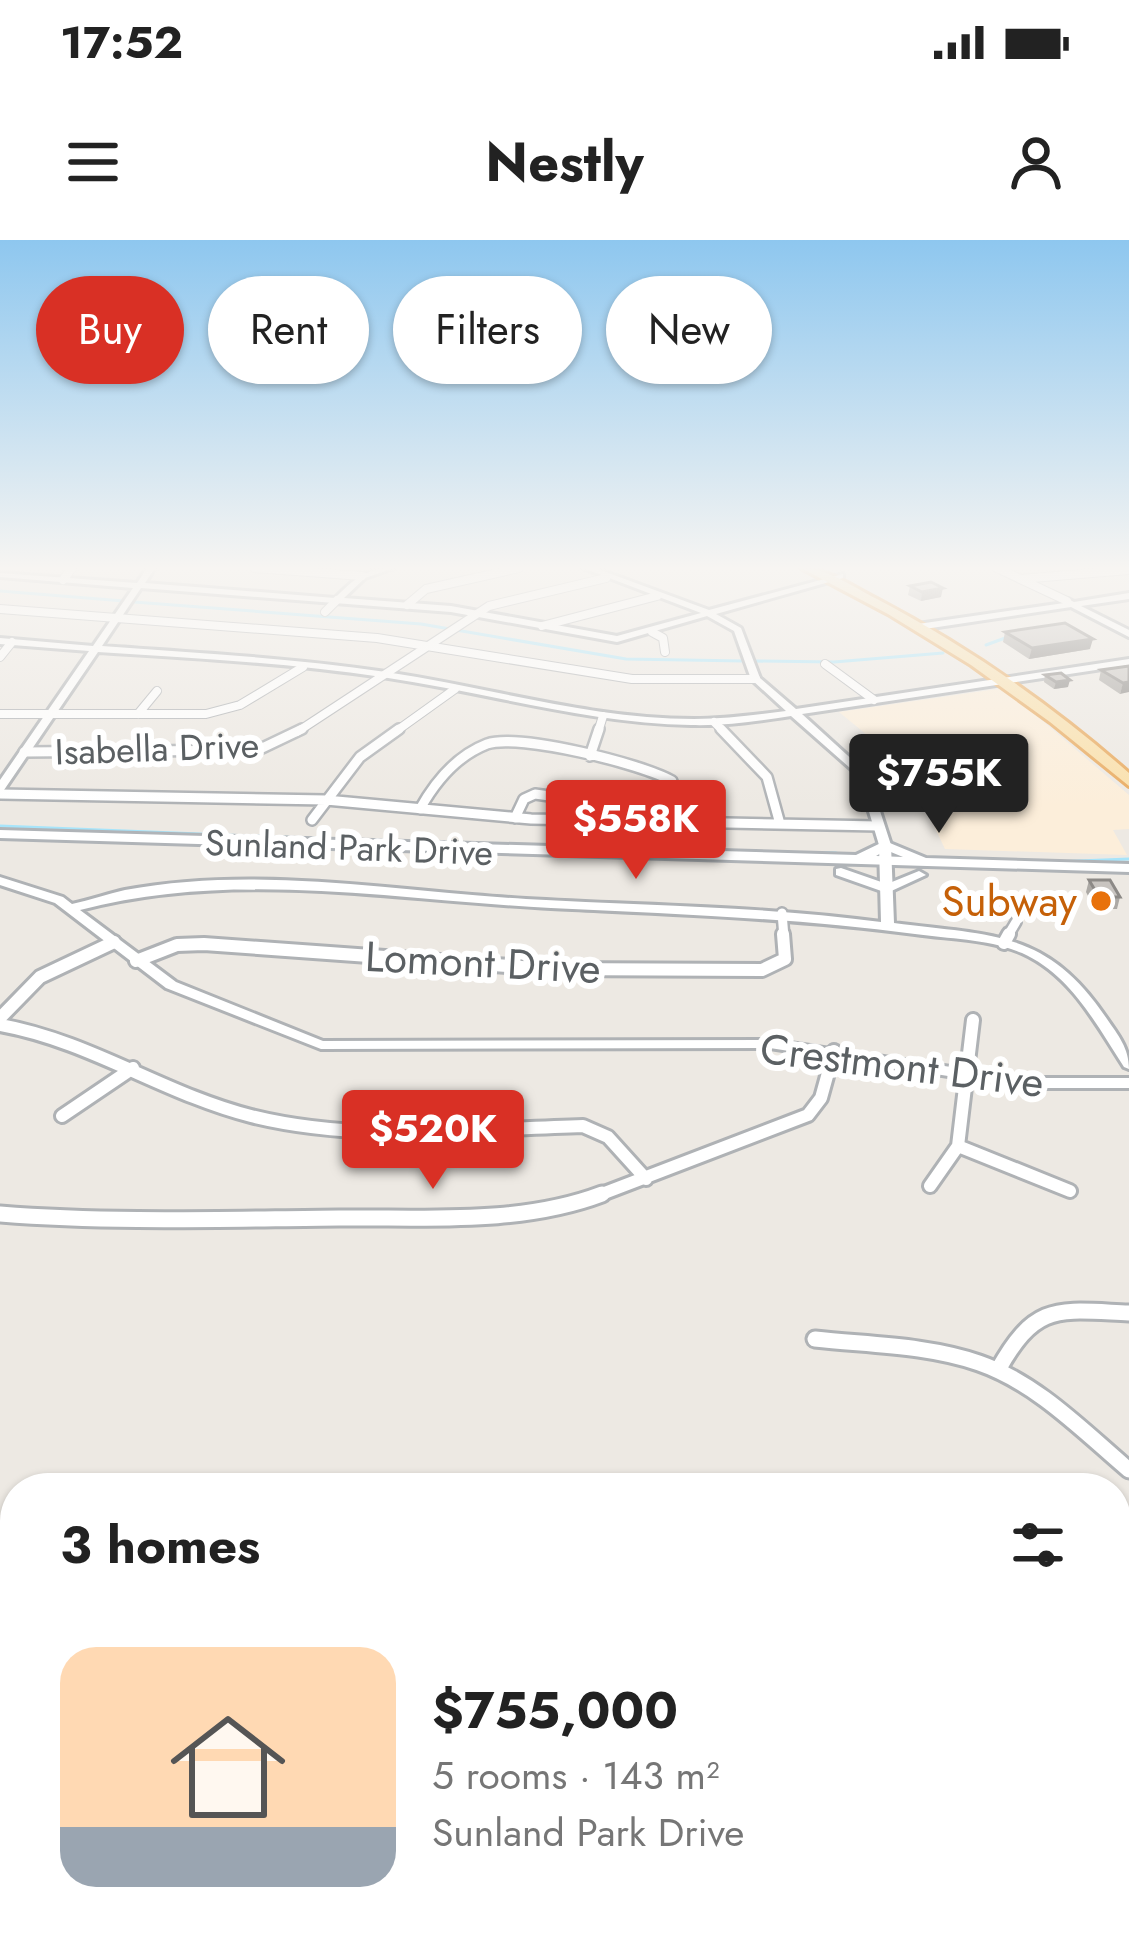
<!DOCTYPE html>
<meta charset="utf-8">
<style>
:root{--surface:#fff;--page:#f2f2f2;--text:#222;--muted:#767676;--line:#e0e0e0;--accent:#d93025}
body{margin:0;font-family:Jost,sans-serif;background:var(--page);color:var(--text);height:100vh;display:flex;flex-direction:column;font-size:45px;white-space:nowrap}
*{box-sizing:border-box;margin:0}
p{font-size:39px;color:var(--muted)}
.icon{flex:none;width:66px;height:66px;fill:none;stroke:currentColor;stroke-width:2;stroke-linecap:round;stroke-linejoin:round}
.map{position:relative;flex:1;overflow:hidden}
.panel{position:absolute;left:0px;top:1233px;width:1131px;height:468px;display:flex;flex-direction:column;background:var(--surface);border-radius:48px 48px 0 0;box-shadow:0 3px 9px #0004}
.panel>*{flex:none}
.guide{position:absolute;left:36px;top:36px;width:1059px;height:108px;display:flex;gap:24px}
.price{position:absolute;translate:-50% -102px;padding:0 27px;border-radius:12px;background:var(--accent);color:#fff;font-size:39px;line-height:78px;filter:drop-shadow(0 3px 6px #0008)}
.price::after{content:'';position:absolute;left:50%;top:72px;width:36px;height:27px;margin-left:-18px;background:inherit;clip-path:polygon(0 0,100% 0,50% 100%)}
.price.on{background:#222;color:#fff}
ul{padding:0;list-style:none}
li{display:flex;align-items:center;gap:36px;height:300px;padding:0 60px}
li+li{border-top:3px solid var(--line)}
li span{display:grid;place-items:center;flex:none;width:336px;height:240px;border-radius:36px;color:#555}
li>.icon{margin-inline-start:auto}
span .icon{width:144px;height:144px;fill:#fffc;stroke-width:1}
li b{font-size:51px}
h2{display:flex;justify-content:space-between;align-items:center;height:144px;padding:0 60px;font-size:51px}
.chip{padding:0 42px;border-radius:54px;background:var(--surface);box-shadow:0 3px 9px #0004;font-size:42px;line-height:108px}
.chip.on{background:var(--accent);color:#fff}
.status{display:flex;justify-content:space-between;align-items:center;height:84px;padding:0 60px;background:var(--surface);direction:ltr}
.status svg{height:33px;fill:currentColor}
header{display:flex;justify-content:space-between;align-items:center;height:156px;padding:0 60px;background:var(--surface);font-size:54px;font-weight:700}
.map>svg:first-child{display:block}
.commercial{fill:#fceeda}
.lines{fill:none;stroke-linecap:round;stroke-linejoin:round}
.stream{stroke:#a7e4fa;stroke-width:3}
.minor-far4-casing{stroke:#afb2b5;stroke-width:10}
.minor-far3-casing{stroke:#afb2b5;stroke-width:14}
.minor-far2-casing{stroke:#afb2b5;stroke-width:18}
.minor-far1-casing{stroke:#afb2b5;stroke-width:21}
.minor-casing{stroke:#afb2b5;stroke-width:24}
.tertiary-casing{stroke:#afb2b5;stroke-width:6}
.secondary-casing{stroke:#b0b4b8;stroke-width:6}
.primary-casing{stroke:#e9ab60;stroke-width:6}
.minor-far4{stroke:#fff;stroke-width:8}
.minor-far3{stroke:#fff;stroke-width:9}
.minor-far2{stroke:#fff;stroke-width:12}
.minor-far1{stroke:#fff;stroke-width:15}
.minor{stroke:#fff;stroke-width:18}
.tertiary{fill:#fff;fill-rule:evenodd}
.secondary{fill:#fff;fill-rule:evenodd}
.primary{fill:#fae0ab;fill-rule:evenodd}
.wall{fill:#aca9a5}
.shaded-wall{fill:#8c8986}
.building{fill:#c8c4c0;stroke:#8c8986;stroke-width:3}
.food-dot{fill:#e8710a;stroke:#fff;stroke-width:4.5}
.labels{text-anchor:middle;stroke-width:12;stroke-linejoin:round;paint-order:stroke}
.far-street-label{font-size:36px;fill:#5b6063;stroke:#fff}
.food-label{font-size:42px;fill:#c56008;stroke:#fff;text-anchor:end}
.street-label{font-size:42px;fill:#5b6063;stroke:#fff}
</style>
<div class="status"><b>17:52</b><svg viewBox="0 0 49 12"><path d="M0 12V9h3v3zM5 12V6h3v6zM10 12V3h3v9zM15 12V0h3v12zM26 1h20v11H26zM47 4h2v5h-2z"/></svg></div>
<header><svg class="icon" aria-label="menu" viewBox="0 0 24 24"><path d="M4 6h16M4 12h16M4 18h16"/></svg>Nestly<svg class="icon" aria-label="person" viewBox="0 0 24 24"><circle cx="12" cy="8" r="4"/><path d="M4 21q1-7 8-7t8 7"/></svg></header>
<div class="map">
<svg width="1129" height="1701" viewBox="0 0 1129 1701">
<rect width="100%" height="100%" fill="#ede9e3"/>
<path class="commercial" d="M1004,448L1129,555V589L1113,590L1127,615L945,609L906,527L839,472Z"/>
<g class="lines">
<path class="stream" d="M0,351L124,361
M134,362L421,384L626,419L744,421
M986,405L1005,398
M754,421L834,422L943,413
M0,586L402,602
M742,612L836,613
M1053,622L1129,619"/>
<g class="minor-far4-casing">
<path id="minor-far4" d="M255,328L362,336
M997,328L1067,361
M1020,339L1129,330
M63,340L72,328
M407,365L426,349L519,328
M0,369L377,398L632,439H756
M325,372L337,360
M542,386L657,356
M652,392L663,398L665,412
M0,417L12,402
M825,424L874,460
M0,474H206L240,465L303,427
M138,474L157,451
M714,482L724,492
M297,492L489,366L606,338
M395,492L455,449
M598,492L603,476"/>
</g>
<g class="minor-far3-casing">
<path id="minor-far3" d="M721,489L767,537L780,584
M24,512L258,510L302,489
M590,516L599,489
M0,554L326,560L531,579L879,586
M420,569C435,542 456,516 487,504C518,493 643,524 672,541L680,604
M515,578L524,559L535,554L579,560V580
M312,580L360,517L399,489
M782,673L784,697
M1007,697L1016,682"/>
</g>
<g class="minor-far2-casing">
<path id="minor-far2" d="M1004,703L1009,694
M136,721L177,705L204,704L550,729L762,730L785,719L783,694
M0,778L40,737L114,702
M0,785C90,801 164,854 251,876C359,903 474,889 583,886L608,897L646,939
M62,876L133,828
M958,906L1070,951
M930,946L958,906L973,780
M594,957L808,875L821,858L834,811"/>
</g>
<g class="minor-far1-casing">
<path id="minor-far1" d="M0,974C113,983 226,979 339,978C426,977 520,985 602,954
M815,1099C869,1105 927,1105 979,1123C1037,1143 1083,1191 1129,1230
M998,1130C1036,1062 1057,1070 1129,1073"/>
</g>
<g class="minor-casing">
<path id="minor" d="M1116,1305L1129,1295
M709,1701L721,1686"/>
</g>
<g class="tertiary-casing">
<path id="tertiary" d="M147,328H155L145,343L335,358C354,339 366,328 394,328L365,338L344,358L451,366L617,396L701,373L583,328H595L709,370L843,334V338L716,374L741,388L760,438L796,469L1129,419V425L802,474L868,534L891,605L894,683C991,696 1047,689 1107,779C1118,795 1129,808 1129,829L1124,827C1096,784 1071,735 1022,713C989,699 950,699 915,694C794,678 673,674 551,668C393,660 236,629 80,670L176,742L323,801L770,800L1024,838H1129V848H1024L770,808L321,809L166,748L55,663L0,645V637L63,657L72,664C90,660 108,654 125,650C257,625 394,651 526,659C645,666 763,666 881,682L879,605L858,535L791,476C758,481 725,486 691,485C586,483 485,452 382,437C288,423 193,418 98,412L4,550L0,551V540L89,411L0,404V398L93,406L133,348L0,337V333L137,343ZM141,348L451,372L617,402L707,376L734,391L751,439L786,471C755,475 725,479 694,479C590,479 488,447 386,432C292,418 196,413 102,406Z
M1129,353V359L1081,366L1129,390V397L1071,367L918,390L914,387L918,384L1064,363L1068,359L1074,362Z
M1129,1651V1693L1125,1701H1099L1105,1686H1116V1663L1120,1655Z"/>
</g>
<g class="secondary-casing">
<path id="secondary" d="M0,590L856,615L885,601L926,618L1129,624V632L0,598ZM886,610L903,617L876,616Z
M841,628L887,644L919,631L926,635L887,653L836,635V629Z"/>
</g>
<g class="primary-casing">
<path id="primary" d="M801,328C827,328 853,347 877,359C968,407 1052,465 1129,533V546L1050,482L971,425L888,374Z"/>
</g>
<use href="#minor-far4" class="minor-far4"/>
<use href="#minor-far3" class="minor-far3"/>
<use href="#minor-far2" class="minor-far2"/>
<use href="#minor-far1" class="minor-far1"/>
<use href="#minor" class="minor"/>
<use href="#tertiary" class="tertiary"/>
<use href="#secondary" class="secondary"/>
<use href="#primary" class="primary"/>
</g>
<path class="wall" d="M910,346L941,357L921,361L908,355Z
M1005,392L1090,409L1029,419L1003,402Z
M1129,426L1120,454L1099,440L1101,430Z
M1045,435L1068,447L1054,449L1044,442Z
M1089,640L1120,657L1117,669H1095L1086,652Z"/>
<path class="shaded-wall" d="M943,348L941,357L921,361L922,352Z
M1093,399L1090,409L1029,419L1032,408Z
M1070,440L1068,447L1054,449L1056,442Z
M1129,442V452L1120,454L1123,443Z"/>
<path class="building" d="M931,342L943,348L922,352L910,346Z
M1065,383L1093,399L1032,408L1005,392Z
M1129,426V442L1123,443L1101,430Z
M1061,433L1070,440L1056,442L1045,435Z
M1089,640H1110L1120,657H1099Z"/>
<linearGradient id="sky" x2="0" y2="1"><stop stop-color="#8ec7ef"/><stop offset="0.58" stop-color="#f7f5f2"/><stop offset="1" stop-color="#f7f5f2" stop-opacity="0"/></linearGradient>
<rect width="1129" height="566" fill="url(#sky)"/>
<circle class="food-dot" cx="1101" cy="661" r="12"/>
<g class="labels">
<g class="far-street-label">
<text transform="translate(157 508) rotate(-2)" y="13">Isabella Drive</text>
<text transform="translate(349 607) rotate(2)" y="13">Sunland Park Drive</text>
</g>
<g class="food-label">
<text x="1077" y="676">Subway</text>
</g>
<g class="street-label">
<text transform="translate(483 722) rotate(3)" y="15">Lomont Drive</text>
<text transform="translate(902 825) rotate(7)" y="15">Crestmont Drive</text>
</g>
</g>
</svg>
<b class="price on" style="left:939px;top:596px">$755K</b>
<b class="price" style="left:636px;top:642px">$558K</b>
<b class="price" style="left:433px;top:952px">$520K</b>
<div class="guide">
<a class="chip on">Buy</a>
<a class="chip">Rent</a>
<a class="chip">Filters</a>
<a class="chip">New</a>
</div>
<section class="panel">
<h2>3 homes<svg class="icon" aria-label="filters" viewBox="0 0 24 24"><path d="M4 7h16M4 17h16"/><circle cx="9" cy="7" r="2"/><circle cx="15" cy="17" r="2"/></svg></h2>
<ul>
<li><span style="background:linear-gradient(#ffd9b3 75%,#9aa5b1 0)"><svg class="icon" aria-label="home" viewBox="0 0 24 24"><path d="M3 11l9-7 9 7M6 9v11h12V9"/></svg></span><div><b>$755,000</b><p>5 rooms · 143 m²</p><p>Sunland Park Drive</p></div></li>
</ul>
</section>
</div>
